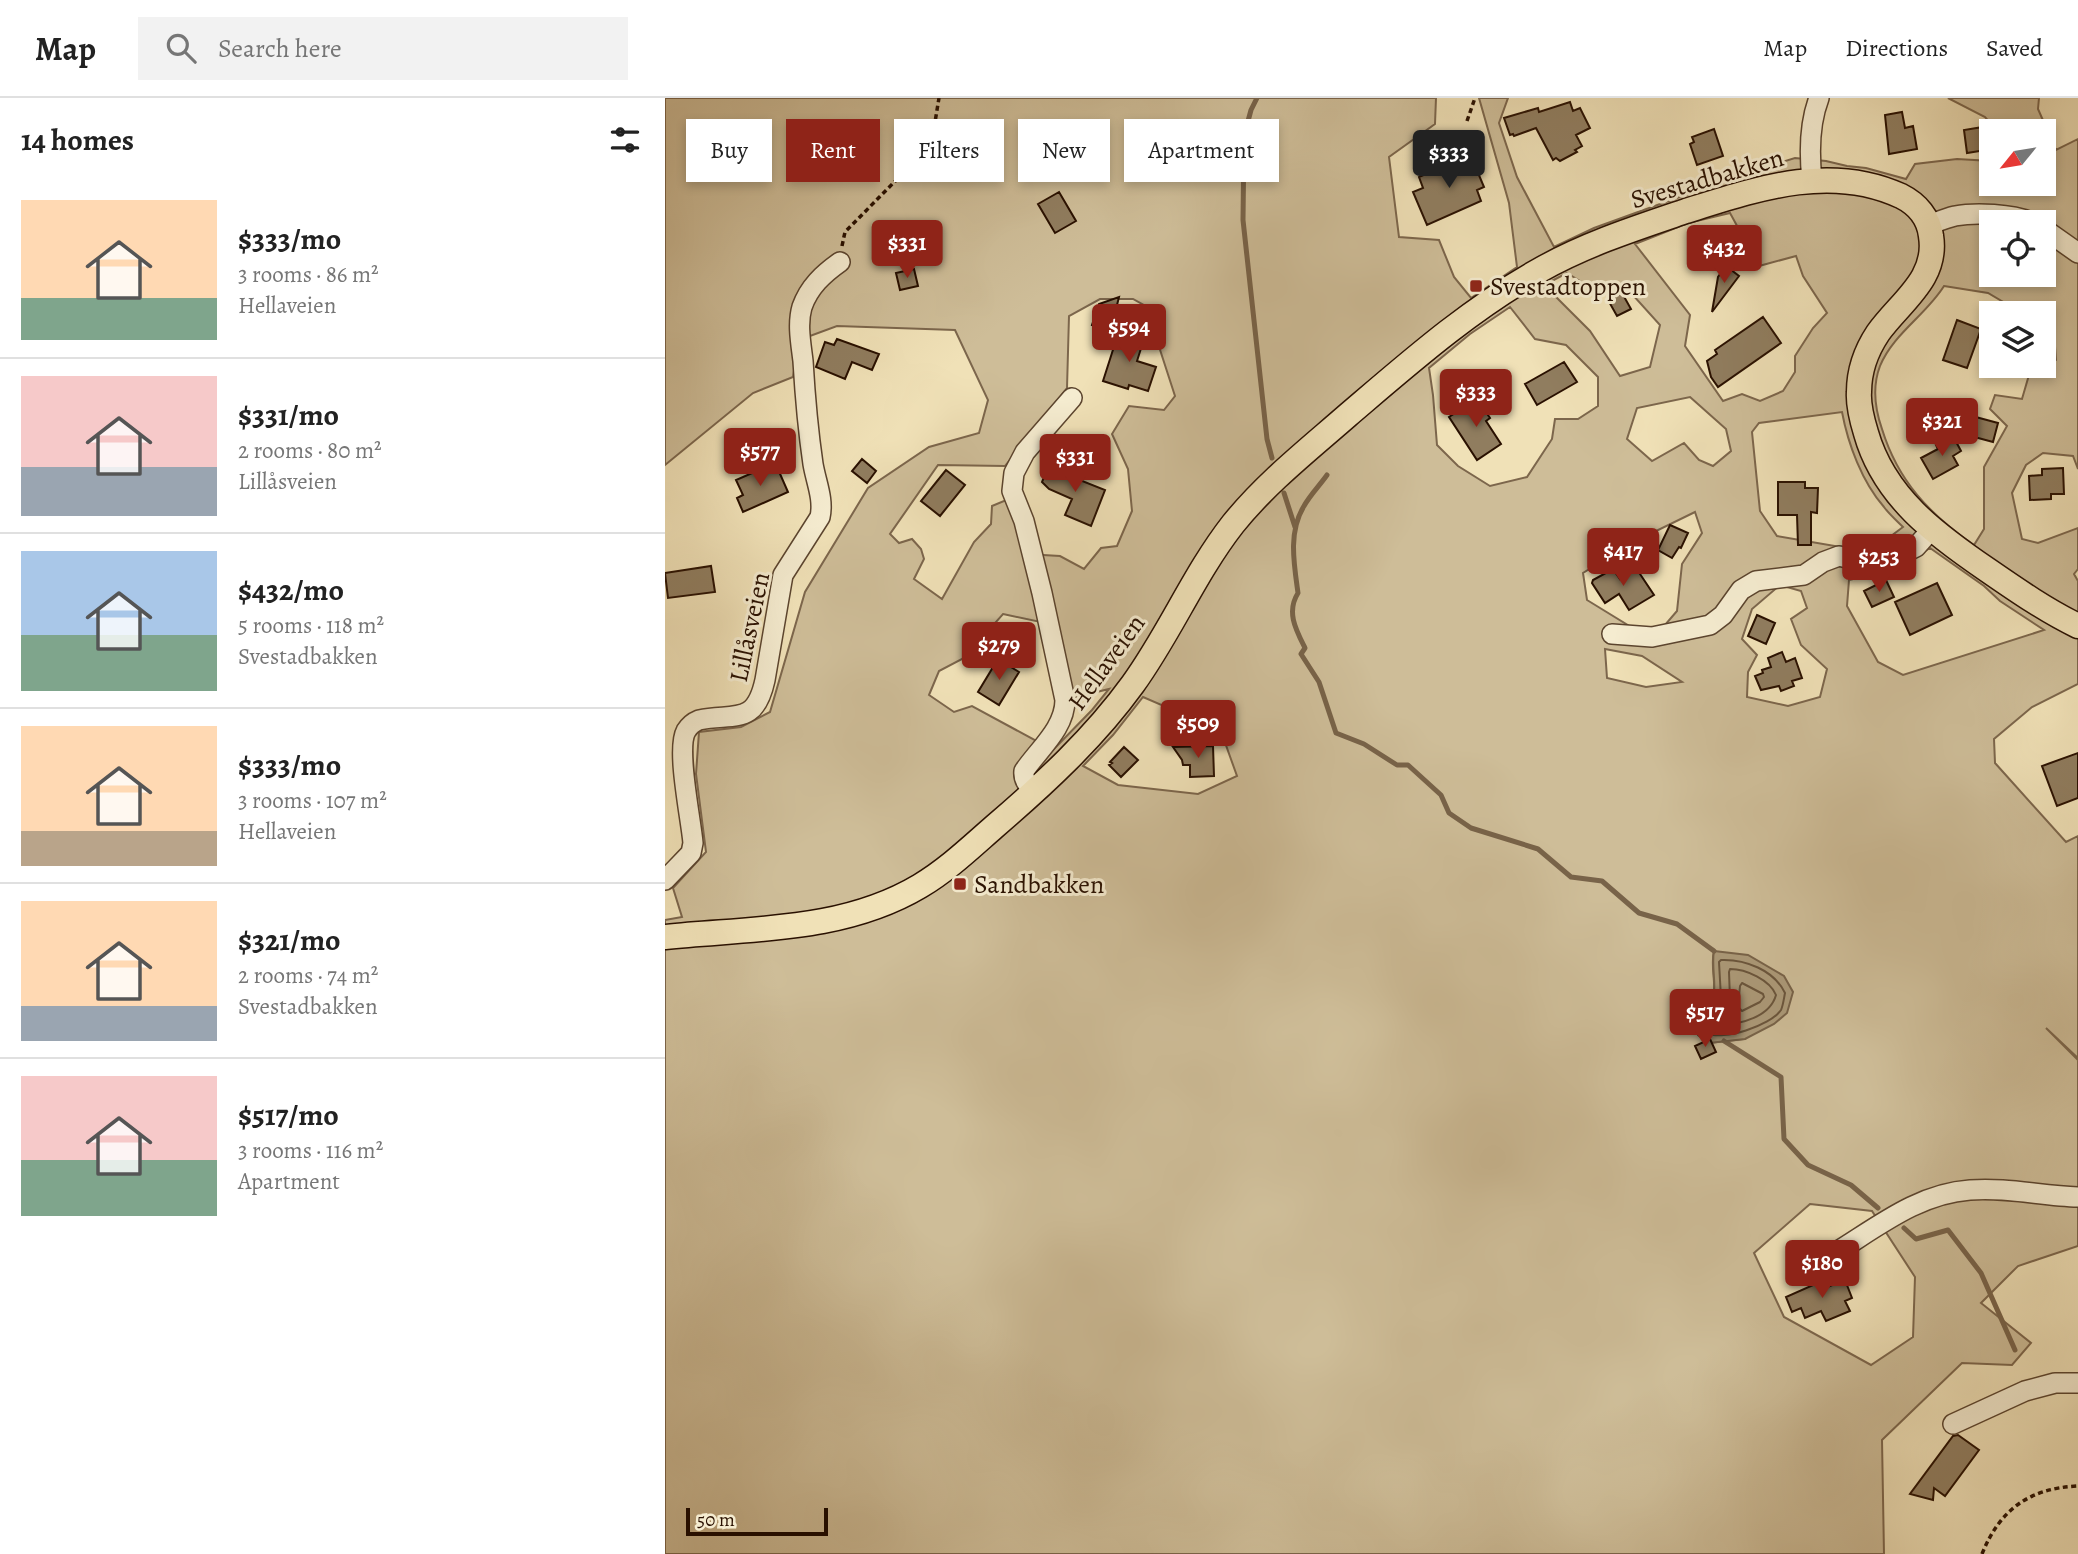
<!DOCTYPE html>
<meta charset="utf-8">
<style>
:root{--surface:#fff;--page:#f2f2f2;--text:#222;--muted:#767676;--line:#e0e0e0;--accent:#8f2418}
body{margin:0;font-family:Alegreya,serif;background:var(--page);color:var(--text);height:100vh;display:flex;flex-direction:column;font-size:26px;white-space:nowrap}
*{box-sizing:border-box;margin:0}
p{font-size:23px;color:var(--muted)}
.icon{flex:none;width:38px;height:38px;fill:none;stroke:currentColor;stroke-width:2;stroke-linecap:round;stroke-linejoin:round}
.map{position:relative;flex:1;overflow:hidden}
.sheet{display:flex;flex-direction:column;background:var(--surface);width:665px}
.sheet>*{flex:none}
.top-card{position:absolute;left:21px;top:21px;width:665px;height:63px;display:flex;gap:14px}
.needle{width:46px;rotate:240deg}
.tools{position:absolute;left:1314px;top:21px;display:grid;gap:14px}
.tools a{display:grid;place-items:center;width:77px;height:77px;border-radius:0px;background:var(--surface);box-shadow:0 4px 10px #0003;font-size:35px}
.scale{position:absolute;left:21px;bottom:18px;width:142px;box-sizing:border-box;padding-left:7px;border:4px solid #291000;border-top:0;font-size:19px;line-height:24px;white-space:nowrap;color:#291000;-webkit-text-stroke:5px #f5ecd0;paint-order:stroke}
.price{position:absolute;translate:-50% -60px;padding:0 16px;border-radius:7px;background:var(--accent);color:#fff;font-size:23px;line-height:46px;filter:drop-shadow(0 2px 4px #0008)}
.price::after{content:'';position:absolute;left:50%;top:42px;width:21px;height:16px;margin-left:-10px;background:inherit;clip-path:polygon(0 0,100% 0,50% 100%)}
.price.selected{background:#222;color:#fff}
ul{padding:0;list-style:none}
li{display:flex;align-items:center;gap:21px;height:175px;padding:0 21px}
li+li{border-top:2px solid var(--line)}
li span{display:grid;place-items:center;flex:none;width:196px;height:140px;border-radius:0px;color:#555}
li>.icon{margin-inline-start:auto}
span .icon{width:84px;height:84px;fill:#fffc;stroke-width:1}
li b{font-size:30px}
h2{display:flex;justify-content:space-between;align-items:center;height:84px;padding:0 21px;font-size:30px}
.tag{padding:0 24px;border-radius:0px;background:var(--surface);box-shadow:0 4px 10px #0003;font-size:24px;line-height:63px}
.tag.selected{background:var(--accent);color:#fff}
header{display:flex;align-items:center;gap:42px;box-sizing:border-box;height:98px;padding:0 35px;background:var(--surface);border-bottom:2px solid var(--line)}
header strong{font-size:33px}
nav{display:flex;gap:38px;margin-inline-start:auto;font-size:24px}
.search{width:490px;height:63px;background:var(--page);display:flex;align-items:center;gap:18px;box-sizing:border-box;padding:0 24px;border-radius:0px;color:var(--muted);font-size:26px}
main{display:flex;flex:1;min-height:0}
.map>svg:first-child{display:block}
.green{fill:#cebd98;stroke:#7c664c;stroke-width:2;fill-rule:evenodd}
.water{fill:#ac9a79;stroke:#786349;stroke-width:2}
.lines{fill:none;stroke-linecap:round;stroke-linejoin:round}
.shore{stroke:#6a553c;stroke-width:2}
.stream{stroke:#786349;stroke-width:5}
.building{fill:#907d5f;stroke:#291000;stroke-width:2}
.minor-casing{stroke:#5b442e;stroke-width:22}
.major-casing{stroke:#291000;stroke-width:27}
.path{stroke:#291000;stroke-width:3.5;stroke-dasharray:5 3.5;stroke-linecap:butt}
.minor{stroke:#f5ecd0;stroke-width:19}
.major{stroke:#f0e1b7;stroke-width:24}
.poi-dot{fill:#8f2418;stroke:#f5ecd0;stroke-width:2.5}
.labels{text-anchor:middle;stroke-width:6;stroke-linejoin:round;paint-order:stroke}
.street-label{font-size:26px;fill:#291000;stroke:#f5ecd0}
.poi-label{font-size:26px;fill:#291000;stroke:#f5ecd0;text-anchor:start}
</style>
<header>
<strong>Map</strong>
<div class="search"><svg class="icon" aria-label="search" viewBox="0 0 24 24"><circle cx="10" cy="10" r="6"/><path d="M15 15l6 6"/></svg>Search here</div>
<nav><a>Map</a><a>Directions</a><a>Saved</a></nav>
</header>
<main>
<section class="sheet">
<h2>14 homes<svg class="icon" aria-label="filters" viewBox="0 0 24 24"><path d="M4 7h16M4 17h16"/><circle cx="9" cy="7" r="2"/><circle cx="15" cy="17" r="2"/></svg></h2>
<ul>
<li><span style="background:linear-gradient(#ffd9b3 70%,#7fa58c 0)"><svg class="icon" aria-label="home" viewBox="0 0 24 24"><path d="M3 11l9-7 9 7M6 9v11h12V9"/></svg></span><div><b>$333/mo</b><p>3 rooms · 86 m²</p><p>Hellaveien</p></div></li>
<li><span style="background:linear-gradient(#f6c9c9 65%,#9aa5b1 0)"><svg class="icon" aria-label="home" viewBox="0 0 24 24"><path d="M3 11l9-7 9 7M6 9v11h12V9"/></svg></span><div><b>$331/mo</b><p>2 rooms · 80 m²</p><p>Lillåsveien</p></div></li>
<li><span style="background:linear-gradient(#a9c7e8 60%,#7fa58c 0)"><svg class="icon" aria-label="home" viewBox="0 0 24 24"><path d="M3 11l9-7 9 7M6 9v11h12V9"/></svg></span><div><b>$432/mo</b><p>5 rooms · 118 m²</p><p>Svestadbakken</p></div></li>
<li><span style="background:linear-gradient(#ffd9b3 75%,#b9a48a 0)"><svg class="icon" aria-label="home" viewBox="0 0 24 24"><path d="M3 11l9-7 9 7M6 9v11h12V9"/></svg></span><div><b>$333/mo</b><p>3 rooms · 107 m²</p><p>Hellaveien</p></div></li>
<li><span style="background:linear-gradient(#ffd9b3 75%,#9aa5b1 0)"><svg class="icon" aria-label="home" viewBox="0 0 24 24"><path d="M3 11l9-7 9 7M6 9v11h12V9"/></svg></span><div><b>$321/mo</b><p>2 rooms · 74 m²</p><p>Svestadbakken</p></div></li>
<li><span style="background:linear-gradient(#f6c9c9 60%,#7fa58c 0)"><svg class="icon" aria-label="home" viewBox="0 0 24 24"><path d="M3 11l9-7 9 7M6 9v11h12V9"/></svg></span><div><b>$517/mo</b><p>3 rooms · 116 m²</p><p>Apartment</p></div></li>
</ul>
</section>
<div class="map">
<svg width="1413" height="1456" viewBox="0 0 1413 1456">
<rect width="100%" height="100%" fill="#f0e1b7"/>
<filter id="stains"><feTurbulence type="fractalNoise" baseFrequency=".00286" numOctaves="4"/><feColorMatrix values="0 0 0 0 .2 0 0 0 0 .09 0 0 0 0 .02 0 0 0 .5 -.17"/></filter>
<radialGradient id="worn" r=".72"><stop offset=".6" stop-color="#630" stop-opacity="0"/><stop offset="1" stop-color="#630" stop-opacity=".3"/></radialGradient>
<path class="green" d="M0,0H771L770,26L724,59L734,139L774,142L789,179L806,200L852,169L844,105L814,0H843L834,25L852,79L889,149L929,130L1078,76L1130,60L1161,63L1182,68L1201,70L1241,81L1250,66L1292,61L1326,63V86H1379V33H1332L1320,19L1283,0H1374L1373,11L1391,52L1413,41V371L1408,358L1378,355L1361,367L1347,395L1357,441L1373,445L1413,430V471L1409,476L1413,483V586L1367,609L1329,641L1330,665L1401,744L1413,738V960L1381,930L1413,962V1148L1353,1168L1316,1205L1366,1245L1347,1267L1297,1265L1217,1342L1219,1456H0V822L17,819L8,790L41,754L31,676L34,634L76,629L105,614L140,494L203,390L264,349L314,335L323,302L290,232L172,228L134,242L128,279L88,295L0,367ZM1065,115L1094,168L1131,158L1138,178L1162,215L1148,230L1130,258V274L1118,293L1095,303L1077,296L1058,303L1020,248L1025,217L970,146L1023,125ZM1326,124H1379V177H1326ZM902,175L923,188H946L958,186L995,227L985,269L955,278L925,233L879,187ZM1279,188L1323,195L1357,215H1379V229L1389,235L1391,262L1364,277L1357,301L1330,297L1325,311L1342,328L1319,369V431L1309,447C1264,416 1233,383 1217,331C1210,311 1207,289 1215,268C1228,236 1261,217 1279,188ZM435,201H468L484,210L487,227L510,298L499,312L464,308L447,336L463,371L467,413L452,448L436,450L419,471L395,458L361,456L346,400L327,408L326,426L309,444L277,501L249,481L259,461L256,451L247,441L234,445L225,436L273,367L340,368L402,290L404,218ZM845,209L870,241L901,247L933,279V308L913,321H890L887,341L862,379L825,388L793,368L772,347L768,297L764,270L805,236ZM1025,299L1061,331L1066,353L1048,368L1034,362L1019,345L987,363L962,341L972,310ZM1177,314C1183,346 1197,384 1219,409C1224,416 1232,423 1238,429L1218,444L1193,452L1112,438L1095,413L1087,334L1094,325ZM1030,414L1037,435L1017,466L1012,513L994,534L971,532L922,502L918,475L944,459L978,461L991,433ZM1265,450L1319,488L1335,503L1379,532L1238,577L1213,564L1182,508L1184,482L1230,471ZM1115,487L1136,493L1142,510L1126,521L1136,547L1162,571L1155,599L1123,608L1082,599L1083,574L1092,557L1077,541L1087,511ZM338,516L376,524L407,600L444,591L427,612L388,652L307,608L289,614L264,597L274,573L299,560ZM940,551L977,558L1017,584L981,589L942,580ZM478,599L499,608L527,635L558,639L572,678L533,696L453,687L418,668L448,637ZM1049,853L1080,941L1044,945L1033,937C1034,919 1043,915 1048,900C1052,887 1045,868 1049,853ZM1145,1106L1207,1113L1250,1179L1248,1239L1206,1267L1119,1219L1089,1155Z"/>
<path class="water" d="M1049,853L1083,857L1119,878L1128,894L1122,915L1109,926L1080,941L1044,945L1033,937C1034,919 1043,915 1048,900C1052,888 1046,868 1049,853Z"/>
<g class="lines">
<path class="shore" d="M1056,862C1080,861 1109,872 1120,895C1119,900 1118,908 1116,912C1105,928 1058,943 1042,935L1041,928L1056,900L1054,864Z
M1065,871C1081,871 1105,882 1111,897C1105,919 1076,926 1056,927L1054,923L1065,901L1064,874Z
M1077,885L1098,896L1099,899L1095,904L1077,913L1073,909L1075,888Z"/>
<path class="stream" d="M592,0L586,12L579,38L578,122L602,341L607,360
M662,377C655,387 645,397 639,408C623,434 629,466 633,495C621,514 631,532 640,550L636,556L654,584L671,635L699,646L732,667H743L776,697L784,715L806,730L873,751L906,779L937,783L974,815L1012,826L1049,853
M619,395L630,429
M1059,943L1116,979L1119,1041L1143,1067L1186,1087L1213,1110
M1239,1130L1251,1141L1283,1132L1316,1175L1350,1252"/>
</g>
<path class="building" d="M905,4L908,13L915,10L925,30L911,37L917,48L910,52L912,54L895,63L891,60L888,62L871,30L849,38L848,36L845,37L839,20L873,10L874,14Z
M1237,14L1240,30L1248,28L1252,51L1224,56L1220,17Z
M1318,29L1321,52L1302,55L1299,32Z
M1049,31L1058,58L1032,67L1025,46L1029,44L1027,39Z
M805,56L819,89L812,92L816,103L762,127L748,94L758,90L754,79Z
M394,94L411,123L390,135L373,106Z
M1061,168L1074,178L1047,214L1053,179Z
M249,171L253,188L235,192L231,175Z
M957,195L966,211L952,218L943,202Z
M454,199L452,207L459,209L457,213L460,214L453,235L427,227L434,206Z
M1098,219L1116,245L1053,289L1046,279L1042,263L1052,256L1050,252Z
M1292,222L1316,231L1302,270L1278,262Z
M454,233L479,241L472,263L491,269L483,293L464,287L463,291L438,283Z
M172,241L214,256L207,272L187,264L180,281L151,269L160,244L169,247Z
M899,264L912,284L872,307L860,286Z
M812,301L825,320L821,323L836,346L812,362L784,319Z
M1307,318L1333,325L1328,344L1302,337Z
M1288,338L1296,353L1288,358L1293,367L1268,381L1256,360L1273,351L1271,347Z
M197,361L211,373L202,385L187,373Z
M385,365L404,373L402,377L440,392L426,428L400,417L407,401L384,391L377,384Z
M112,369L123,394L78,414L72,400L78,397L71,382L94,372L96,376Z
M1398,370L1399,396H1386V401L1365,402L1364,378L1377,377V371Z
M281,372L300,387L275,418L256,403Z
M1113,384H1140V390H1153L1152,415L1146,414V447H1133L1132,417H1113Z
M1005,427L1023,435L1016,450L1014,449L1007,460L993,452Z
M46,468L50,494L3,500L0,475Z
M971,470L989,497L964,512L954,496L940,505L927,485L928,482L948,471L955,481Z
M1221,482L1229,499L1207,509L1199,493Z
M1272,485L1287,517L1245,537L1230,504Z
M1092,517L1110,525L1101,546L1083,538Z
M1117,554L1121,564L1130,560L1137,580L1127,583L1129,588L1116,593L1114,588L1096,592L1090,578L1098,575L1097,572L1106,569L1103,560Z
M333,561L354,574L334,607L313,594Z
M548,648L549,678L525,679V667H518L517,662L508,649Z
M459,649L473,662L456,679L444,667L447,665L445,664Z
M1413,655V700L1392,708L1377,668Z
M1045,941L1051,954L1036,961L1030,948Z
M1180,1182L1187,1200L1180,1203L1185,1213L1161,1223L1156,1213L1140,1220L1136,1210L1127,1214L1121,1199L1157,1183L1160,1190Z
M1293,1337L1314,1352L1280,1398L1269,1390L1268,1402L1245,1396L1288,1338Z"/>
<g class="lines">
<g class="minor-casing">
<path id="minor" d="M1147,82C1144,54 1144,26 1154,0
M1264,127C1272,124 1281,120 1290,118C1311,114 1347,116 1366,124
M1379,131L1413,155
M947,536L987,539L1045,527L1058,517L1076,492L1091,483L1139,477L1158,464L1174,458L1203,465L1233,458L1251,449L1266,432
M369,694C363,687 358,682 359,673C374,651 400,630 400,602L377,495L359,423L347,393L349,375L360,354L407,300
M0,782L26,755L28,745C26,721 11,651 21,633C24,628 29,624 34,622C70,615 90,628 100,582L118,477L155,419C159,401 151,384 148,366C143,332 140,297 138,263C136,246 132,226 137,209C144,189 158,176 175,164
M1151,1166C1201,1139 1246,1096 1305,1092C1341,1089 1377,1098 1413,1099
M1288,1326L1360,1293L1390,1285H1413"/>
</g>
<g class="major-casing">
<path id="major" d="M0,839C86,830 178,834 255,788C282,772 305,750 329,729C379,686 429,640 468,586C505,535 529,476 568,426C601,385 643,352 683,317C744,265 805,211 875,172C921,146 971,130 1021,113C1091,91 1165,65 1236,98C1252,106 1264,120 1266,138C1273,181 1235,204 1213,235C1201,253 1194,273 1194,294C1193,308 1197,322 1201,335C1219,399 1271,437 1324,473C1353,493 1382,513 1413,528"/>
</g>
<path class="path" d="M802,23L810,0
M177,148L180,134L247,66L268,36L274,0
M1317,1456C1335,1411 1365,1390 1413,1388"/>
<use href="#minor" class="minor"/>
<use href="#major" class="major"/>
</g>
<g class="poi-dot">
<rect x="804" y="181" width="14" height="14" rx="3.5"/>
<rect x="288" y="779" width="14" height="14" rx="3.5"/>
</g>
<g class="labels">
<g class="street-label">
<text transform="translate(1042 80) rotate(-16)" y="9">Svestadbakken</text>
<text transform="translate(84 529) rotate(-78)" y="9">Lillåsveien</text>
<text transform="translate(441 564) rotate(-54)" y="9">Hellaveien</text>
</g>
<g class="poi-label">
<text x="825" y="197">Svestadtoppen</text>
<text x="309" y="795">Sandbakken</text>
</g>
</g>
<rect width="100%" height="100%" filter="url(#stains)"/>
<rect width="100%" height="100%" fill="url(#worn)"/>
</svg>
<div class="tools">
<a><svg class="needle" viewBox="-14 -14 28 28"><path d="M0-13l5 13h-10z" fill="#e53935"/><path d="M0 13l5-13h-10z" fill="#767676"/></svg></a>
<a><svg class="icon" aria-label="locate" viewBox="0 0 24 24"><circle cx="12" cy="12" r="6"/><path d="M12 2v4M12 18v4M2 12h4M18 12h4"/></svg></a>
<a><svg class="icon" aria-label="layers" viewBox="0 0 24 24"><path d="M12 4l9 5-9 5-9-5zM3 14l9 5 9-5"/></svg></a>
</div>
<div class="scale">50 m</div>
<b class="price selected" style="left:784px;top:92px">$333</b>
<b class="price" style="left:242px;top:182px">$331</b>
<b class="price" style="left:1059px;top:187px">$432</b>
<b class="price" style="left:464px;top:266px">$594</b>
<b class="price" style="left:811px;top:331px">$333</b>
<b class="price" style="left:1277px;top:360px">$321</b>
<b class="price" style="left:95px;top:390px">$577</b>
<b class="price" style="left:410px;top:396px">$331</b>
<b class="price" style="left:958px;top:490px">$417</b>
<b class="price" style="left:1214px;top:496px">$253</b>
<b class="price" style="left:334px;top:584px">$279</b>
<b class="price" style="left:533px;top:662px">$509</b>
<b class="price" style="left:1040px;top:951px">$517</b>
<b class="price" style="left:1157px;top:1202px">$180</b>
<div class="top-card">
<a class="tag">Buy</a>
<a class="tag selected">Rent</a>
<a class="tag">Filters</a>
<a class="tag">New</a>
<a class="tag">Apartment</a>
</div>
</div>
</main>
